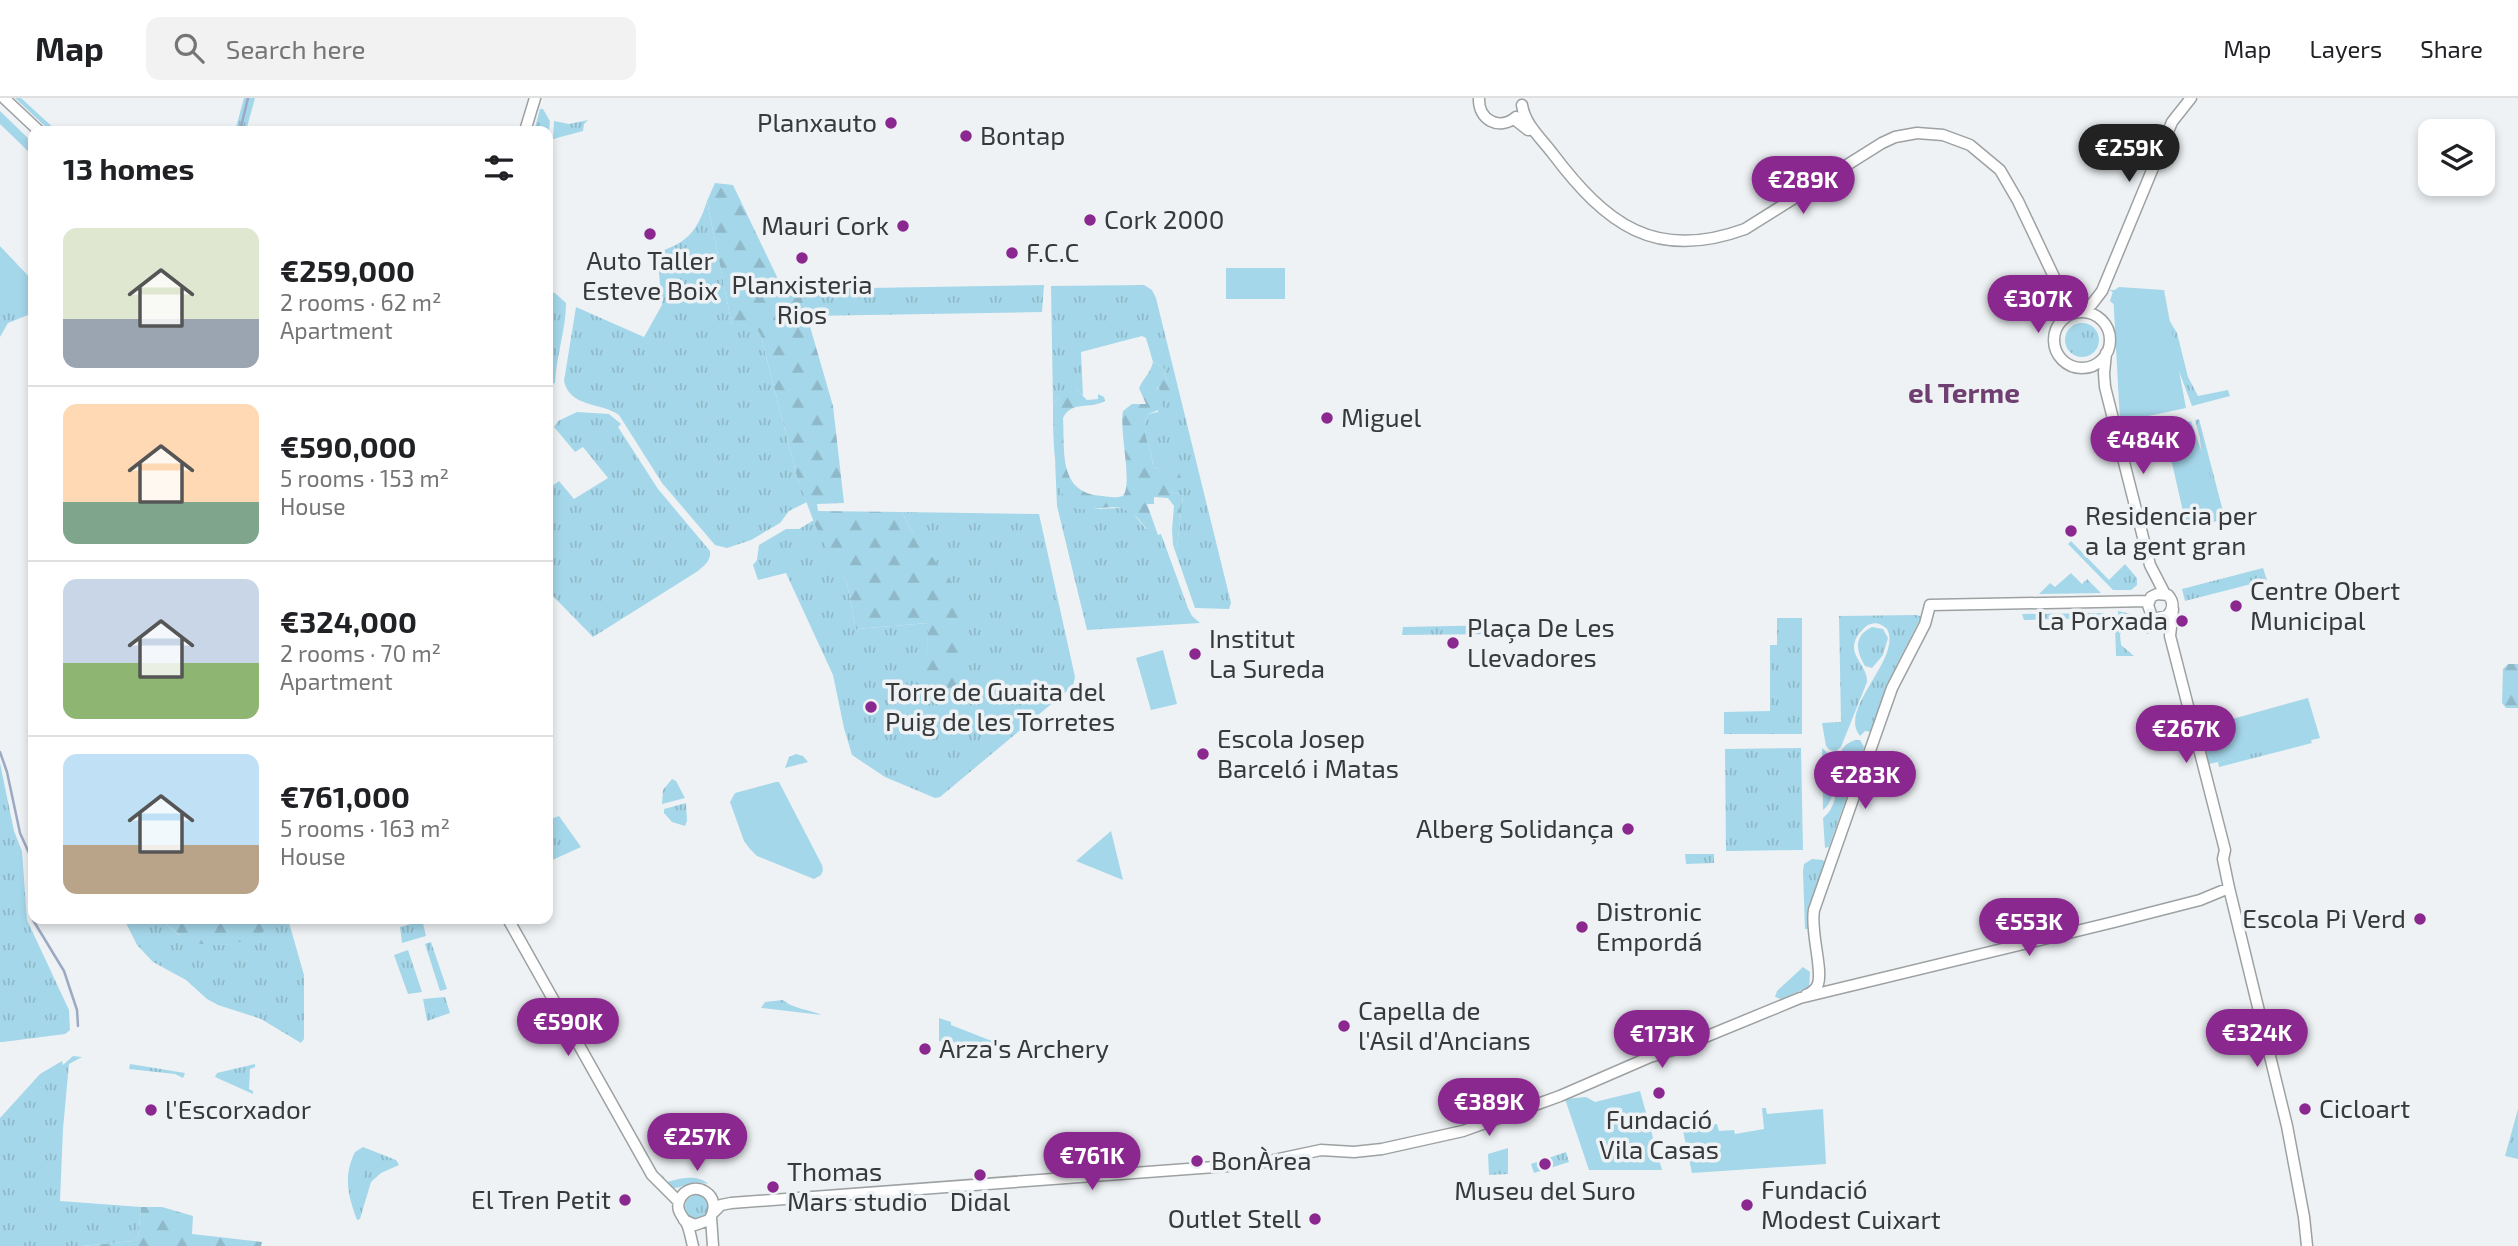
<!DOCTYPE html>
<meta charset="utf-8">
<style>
:root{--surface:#fff;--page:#f2f2f2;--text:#202124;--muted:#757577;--line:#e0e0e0;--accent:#8b2890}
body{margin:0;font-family:"Exo 2",sans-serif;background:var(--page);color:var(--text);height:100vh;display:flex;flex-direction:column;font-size:26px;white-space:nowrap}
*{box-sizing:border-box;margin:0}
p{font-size:23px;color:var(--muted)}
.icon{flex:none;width:38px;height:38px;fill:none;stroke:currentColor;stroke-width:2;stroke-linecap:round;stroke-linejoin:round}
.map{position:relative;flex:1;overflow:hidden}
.drawer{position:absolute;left:28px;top:28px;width:525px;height:798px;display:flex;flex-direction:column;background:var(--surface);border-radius:14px;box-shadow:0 4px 10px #0003}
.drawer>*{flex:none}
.fabs{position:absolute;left:2418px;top:21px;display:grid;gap:14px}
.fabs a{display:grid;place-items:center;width:77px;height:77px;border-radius:14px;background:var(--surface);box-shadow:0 4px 10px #0003;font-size:35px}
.price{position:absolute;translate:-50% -60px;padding:0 16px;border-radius:24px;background:var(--accent);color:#fff;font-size:23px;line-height:46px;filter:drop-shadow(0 2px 4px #0008)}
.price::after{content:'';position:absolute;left:50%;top:42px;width:21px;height:16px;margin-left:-10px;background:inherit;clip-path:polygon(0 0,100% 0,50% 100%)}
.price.selected{background:#222;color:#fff}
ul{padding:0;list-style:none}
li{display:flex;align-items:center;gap:21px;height:175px;padding:0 35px}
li+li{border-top:2px solid var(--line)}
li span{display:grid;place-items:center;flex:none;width:196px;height:140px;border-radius:14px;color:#555}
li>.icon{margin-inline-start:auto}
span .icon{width:84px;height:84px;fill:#fffc;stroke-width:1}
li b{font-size:30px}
h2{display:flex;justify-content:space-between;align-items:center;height:84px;padding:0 35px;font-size:30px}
header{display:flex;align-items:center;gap:42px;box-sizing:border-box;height:98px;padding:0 35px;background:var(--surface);border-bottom:2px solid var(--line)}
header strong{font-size:33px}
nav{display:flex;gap:38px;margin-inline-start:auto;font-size:24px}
.search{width:490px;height:63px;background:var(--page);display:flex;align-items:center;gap:18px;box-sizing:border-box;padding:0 24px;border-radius:14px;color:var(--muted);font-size:26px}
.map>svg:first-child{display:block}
.grass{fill:url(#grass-tufts)}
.forest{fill:url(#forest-firs)}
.park{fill:#a5d7ea}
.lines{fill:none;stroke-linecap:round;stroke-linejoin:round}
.stream{stroke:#9ca9c3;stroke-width:2.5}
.secondary-casing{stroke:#9da1a2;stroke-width:13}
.secondary{stroke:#fff;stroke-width:10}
.poi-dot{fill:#8b2890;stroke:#eef2f4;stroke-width:2.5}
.labels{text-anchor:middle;stroke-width:7;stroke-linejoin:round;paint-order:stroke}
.poi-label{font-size:26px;fill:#37393a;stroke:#eef2f4;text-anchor:start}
.neighbourhood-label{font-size:28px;font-weight:bold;fill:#703f72;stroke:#eef2f4}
</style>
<header>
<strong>Map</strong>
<div class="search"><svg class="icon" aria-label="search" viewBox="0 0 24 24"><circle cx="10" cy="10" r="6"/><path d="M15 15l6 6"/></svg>Search here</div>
<nav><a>Map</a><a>Layers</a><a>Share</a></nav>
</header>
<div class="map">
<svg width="2518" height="1148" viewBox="0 0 2518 1148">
<defs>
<pattern id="grass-tufts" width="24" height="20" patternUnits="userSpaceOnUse" patternTransform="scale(1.75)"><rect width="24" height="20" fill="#a5d7ea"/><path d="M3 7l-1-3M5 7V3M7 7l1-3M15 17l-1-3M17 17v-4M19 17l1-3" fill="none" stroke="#8fb9c9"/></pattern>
<pattern id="forest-firs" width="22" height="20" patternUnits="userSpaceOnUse" patternTransform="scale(1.75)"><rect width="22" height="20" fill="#a5d7ea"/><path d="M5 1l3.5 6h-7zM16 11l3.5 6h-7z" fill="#8fb9c9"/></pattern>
</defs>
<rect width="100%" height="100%" fill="#eef2f4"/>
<path class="grass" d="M15,0H21L57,33H50Z
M244,0H255L246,33H235Z
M540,11H543L550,23L548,42V33H534Z
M0,13L33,45L31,56L0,26Z
M588,22L584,26L583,33L553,41L554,23L569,26Z
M707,103L732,227H756L761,238L797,379L807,404L789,413L780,425L751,442L727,450L715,447L662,385L619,317C601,304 570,310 564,283L576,209L644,239L662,207L657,154C687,146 698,132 707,103Z
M0,148L33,183V215L8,225L0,239Z
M1044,187L1042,214L807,218L800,194L807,191Z
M1144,187L1152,192L1156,200L1231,505L1229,511L1195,510L1173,447L1177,449L1183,398L1172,394L1159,371L1153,369C1153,351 1139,335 1148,316L1158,314L1159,304L1154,295L1159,289L1175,290L1165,279L1164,270L1153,264L1146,240L1142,238L1081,254L1083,298L1076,291L1067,300H1058L1053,306L1051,188Z
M2119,189L2164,192L2165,215L2177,235L2188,279L2198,298L2228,292L2230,298L2192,308L2173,257L2110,203L2113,193Z
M548,193L555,195L566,205C566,232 556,258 555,285L548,287Z
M2065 242a17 17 0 1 1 34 0a17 17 0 1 1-34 0Z
M577,314L609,316L621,326L618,329L658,391L710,453C711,463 705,467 698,473L593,539L548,493V391L559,383L574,401L608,380L583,349L575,354L554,329L558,323Z
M2199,321L2225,421H2220L2202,360L2200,340L2195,322Z
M1055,362L1062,394L1093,411L1122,410L1132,414L1146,431L1158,437L1161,436L1188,510L1192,518L1200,525L1087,532L1057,408Z
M902,414L1039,416L1075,579L1073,588L940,699L935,700L885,679L852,657L844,630L833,577L786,475L758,482L753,467L757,462L759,447L786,431H799L814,422L847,486L856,531L928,525L927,588L961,595L913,435Z
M2071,443L2109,482L2125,466L2137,480V487L2131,492H2113L2068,446Z
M2263,470L2267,482L2185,503L2182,491Z
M2071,475L2082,486L2087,481L2101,495L2039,496L2050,485L2055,489Z
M2118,513L2139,518L2152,534L2147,536C2141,524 2132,519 2118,517Z
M2104,515V520L2024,522L2022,516Z
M1916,517L1920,518V521L1886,588L1871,634L1865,633L1860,638C1837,611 1903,560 1887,531C1882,527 1878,524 1871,526C1866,527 1861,533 1858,537C1845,557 1868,566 1867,584L1841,649L1836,653L1830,652L1826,648L1822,625L1841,624L1839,518Z
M1777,520H1802V636H1724V614L1770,613V547H1777Z
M1503,527V532H1496V536L1402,537L1403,529Z
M2125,527L2120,537L2121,547L2134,558H2116L2115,528Z
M1872,529L1883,531L1888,540L1883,557L1872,570L1865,568C1856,553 1853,538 1872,529Z
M2310,640L2312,645L2219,669L2218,664Z
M1855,642H1860L1864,649L1829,749L1825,750L1823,720C1850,699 1823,652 1855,642Z
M1801,650L1803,752L1726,753L1725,651Z
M1822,650L1832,659C1836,675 1837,701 1823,712Z
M796,656L803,658L808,664L785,670L789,659Z
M0,665L14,733L22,753L27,822L69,912L70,932L65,936L3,944H0Z
M672,681L676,683L685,700L662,706L663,692Z
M686,705L687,723L685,728L672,724L664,715V711Z
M559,718L581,749L548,764V722Z
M1685,756H1714V765L1686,766Z
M1812,761L1823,762L1826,767L1809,831H1805L1803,773L1804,766Z
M124,821H160L179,837L217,847L230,846L276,821H288L304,877V941L301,945L261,921L218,907L207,901L186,882L153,864L137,847Z
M418,824L423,825L426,838L402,845L400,829Z
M431,844L447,891L440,893L425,846Z
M408,852L422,894L408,896L394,857Z
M1803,869L1810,874L1809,889L1781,901L1775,899L1777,893Z
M445,899L450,915L427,923L423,901Z
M783,902C793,911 808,911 822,917L761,910L765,904Z
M73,958L82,959L69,966L63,1031L60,1103L141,1109L138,1139L133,1143L82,1148H0V1020L40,976L62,963L63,967Z
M130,966L185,975L183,980L175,976L129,971Z
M255,966V969L250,971L249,991L253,993V996L215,979L217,975Z
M2518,1011V1061L2505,1058Z
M363,1049L396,1062L399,1067L381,1075L371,1084L360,1121L357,1122C348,1098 343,1078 355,1054Z
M1508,1050V1076L1489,1077L1488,1056Z
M1566,1054L1569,1064L1534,1075L1531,1066Z
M661,1075L667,1084C681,1080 698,1076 708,1086C703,1085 697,1083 691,1085C674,1090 670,1097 661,1075Z
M685 1109a12 12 0 1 1 24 0a12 12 0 1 1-24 0Z"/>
<path class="forest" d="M715,85L733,87L778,181L791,198L800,194L833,308L844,405L817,406L818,413L902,414L913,435L964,500L961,596L926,589L928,525L856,531L847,486L815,427L797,379L761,238L755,227H732L707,103Z
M1153,264L1164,270L1165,279L1176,290L1174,299L1163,296L1158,289L1155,295L1164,310L1148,316C1139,335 1153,351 1153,369L1159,371L1171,366L1178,373L1182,382L1169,388L1172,394L1183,398L1177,449L1173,447L1172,432L1174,408L1168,400L1154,399V406H1147L1158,437H1152C1145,430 1138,418 1129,413C1114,404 1092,415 1075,410C1052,402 1053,327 1053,306L1058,300H1067L1070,293L1076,291L1087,302L1098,301V296L1104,299L1105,303C1089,312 1072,302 1063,320C1065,354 1058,395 1102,398C1109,399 1116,400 1123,398C1133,386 1119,334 1123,313L1132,306H1146L1139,290C1143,281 1151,274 1153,264Z
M2508,566H2518V610H2506L2502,605L2503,571Z
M160,821H276C260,846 213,854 186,841C177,836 169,828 160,821Z
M141,1109H162L193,1118L192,1136L262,1144L261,1148H82L133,1143L138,1139Z"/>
<path class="park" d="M3,156L33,184V201L24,212L0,190V160Z
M1226,170H1285V201H1226Z
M2109,192H2164L2186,310L2120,324L2113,194Z
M2191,323L2225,421L2187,431L2164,330Z
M1163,552L1177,606L1151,612L1136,560Z
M2308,600L2320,640L2209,666L2200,630Z
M776,684H779L822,767L823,772L821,777L814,781L757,758L750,751L744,743L730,704L735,695Z
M1111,733L1123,782L1076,763Z
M939,920L951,924V927L1002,947L1004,950L939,943Z
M1640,993L1662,1072H1589L1565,1001L1586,999L1595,1004Z
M1762,1010H1766L1767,1016L1823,1011L1826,1066L1692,1075L1683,1033L1717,1026L1719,1033L1734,1032L1735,1036L1764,1031Z
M359,1065L367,1067L357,1098H354L352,1089Z"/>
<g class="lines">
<path class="stream" d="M240,33L248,0
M0,654L7,674L20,735L29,755L31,766L33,822L64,873L77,912L78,928"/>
<g class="secondary-casing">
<path id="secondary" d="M4,0L39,33
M1479,0C1478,22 1499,33 1516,19
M1522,7C1525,27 1542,41 1553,56C1606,126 1655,164 1745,131L1882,45L1895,39L1917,35L1943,37L1970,47L2000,72L2018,103L2065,202L2077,214
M1514,21L1528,32
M525,33L535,0
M2059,197L2062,207L2060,225
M2077,214L2092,206L2102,193L2172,24L2191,0
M2054 242a28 28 0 1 1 56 0a28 28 0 1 1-56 0Z
M2106,255L2104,275L2105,289L2150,467L2165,496
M2173,511L2170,538L2225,752L2223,761L2229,790L2287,1028L2304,1119L2307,1148
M2151,516L2148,507L2151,499L2157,496L2168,497C2174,504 2174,511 2167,518L2157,520
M508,821L652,1077L679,1104
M1806,897C1811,895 1816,891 1818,886C1823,871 1810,833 1814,812L1892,590L1925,526L1930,507L2149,503
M714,1114L721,1107L731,1105L1255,1066L1321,1052L1354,1054L1382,1051L1463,1033L1560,998L1650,959L1676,951L1800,900L2114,824L2200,802L2229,790
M711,1119L713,1148
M684,1122L695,1127L709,1122C726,1096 691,1079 680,1101C675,1112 682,1117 687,1126C690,1133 691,1141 693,1148"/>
</g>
<use href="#secondary" class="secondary"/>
</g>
<g class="poi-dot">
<circle cx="891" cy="25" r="7"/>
<circle cx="966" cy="38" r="7"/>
<circle cx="1090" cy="122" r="7"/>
<circle cx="903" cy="128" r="7"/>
<circle cx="650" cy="136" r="7"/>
<circle cx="1012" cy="155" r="7"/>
<circle cx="802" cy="160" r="7"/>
<circle cx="1327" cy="320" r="7"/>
<circle cx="2071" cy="433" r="7"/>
<circle cx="2236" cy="508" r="7"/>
<circle cx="2182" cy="523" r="7"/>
<circle cx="1453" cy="545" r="7"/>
<circle cx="1195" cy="556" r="7"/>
<circle cx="871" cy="609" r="7"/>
<circle cx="1203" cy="656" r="7"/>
<circle cx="1628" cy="731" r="7"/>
<circle cx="2420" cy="821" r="7"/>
<circle cx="1582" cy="829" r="7"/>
<circle cx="1344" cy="928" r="7"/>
<circle cx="925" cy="951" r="7"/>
<circle cx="1659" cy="995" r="7"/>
<circle cx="2305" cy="1011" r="7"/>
<circle cx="151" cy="1012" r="7"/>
<circle cx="1197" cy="1063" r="7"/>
<circle cx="1545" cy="1066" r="7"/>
<circle cx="980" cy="1077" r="7"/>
<circle cx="773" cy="1089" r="7"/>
<circle cx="625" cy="1102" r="7"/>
<circle cx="1747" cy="1107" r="7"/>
<circle cx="1315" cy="1121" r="7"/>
</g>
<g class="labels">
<g class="poi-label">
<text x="877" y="34" text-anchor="end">Planxauto</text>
<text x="980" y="47">Bontap</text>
<text x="1104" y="131">Cork 2000</text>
<text x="889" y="137" text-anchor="end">Mauri Cork</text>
<text x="1026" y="164">F.C.C</text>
<text x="650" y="172" text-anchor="middle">Auto Taller<tspan x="650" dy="30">Esteve Boix</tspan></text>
<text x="802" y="196" text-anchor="middle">Planxisteria<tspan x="802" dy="30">Rios</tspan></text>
<text x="1341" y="329">Miguel</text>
<text x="2085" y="427">Residencia per<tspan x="2085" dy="30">a la gent gran</tspan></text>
<text x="2250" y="502">Centre Obert<tspan x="2250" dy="30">Municipal</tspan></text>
<text x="2168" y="532" text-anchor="end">La Porxada</text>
<text x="1467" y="539">Plaça De Les<tspan x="1467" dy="30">Llevadores</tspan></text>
<text x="1209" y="550">Institut<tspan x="1209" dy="30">La Sureda</tspan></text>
<text x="885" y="603">Torre de Guaita del<tspan x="885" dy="30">Puig de les Torretes</tspan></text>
<text x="1217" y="650">Escola Josep<tspan x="1217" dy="30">Barceló i Matas</tspan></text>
<text x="1614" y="740" text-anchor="end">Alberg Solidança</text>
<text x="1596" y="823">Distronic<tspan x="1596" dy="30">Empordá</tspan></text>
<text x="2406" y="830" text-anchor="end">Escola Pi Verd</text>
<text x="1358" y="922">Capella de<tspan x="1358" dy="30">l'Asil d'Ancians</tspan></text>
<text x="939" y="960">Arza's Archery</text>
<text x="2319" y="1020">Cicloart</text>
<text x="165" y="1021">l'Escorxador</text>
<text x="1659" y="1031" text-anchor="middle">Fundació<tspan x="1659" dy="30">Vila Casas</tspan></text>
<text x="1211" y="1072">BonÀrea</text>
<text x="787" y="1083">Thomas<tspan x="787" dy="30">Mars studio</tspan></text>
<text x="1761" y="1101">Fundació<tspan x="1761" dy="30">Modest Cuixart</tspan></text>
<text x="1545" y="1102" text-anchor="middle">Museu del Suro</text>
<text x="611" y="1111" text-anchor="end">El Tren Petit</text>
<text x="980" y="1113" text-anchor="middle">Didal</text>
<text x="1301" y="1130" text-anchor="end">Outlet Stell</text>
</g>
<g class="neighbourhood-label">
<text x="1964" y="305">el Terme</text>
</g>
</g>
</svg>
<div class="fabs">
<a><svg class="icon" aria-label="layers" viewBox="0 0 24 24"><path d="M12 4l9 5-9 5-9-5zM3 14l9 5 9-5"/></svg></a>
</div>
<b class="price selected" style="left:2129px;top:86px">€259K</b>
<b class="price" style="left:1803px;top:118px">€289K</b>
<b class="price" style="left:2038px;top:237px">€307K</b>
<b class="price" style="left:2143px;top:378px">€484K</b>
<b class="price" style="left:2186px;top:667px">€267K</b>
<b class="price" style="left:1865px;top:713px">€283K</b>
<b class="price" style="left:2029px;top:860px">€553K</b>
<b class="price" style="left:568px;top:960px">€590K</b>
<b class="price" style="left:2257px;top:971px">€324K</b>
<b class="price" style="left:1662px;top:972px">€173K</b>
<b class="price" style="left:1489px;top:1040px">€389K</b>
<b class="price" style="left:697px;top:1075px">€257K</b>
<b class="price" style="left:1092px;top:1094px">€761K</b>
<section class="drawer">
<h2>13 homes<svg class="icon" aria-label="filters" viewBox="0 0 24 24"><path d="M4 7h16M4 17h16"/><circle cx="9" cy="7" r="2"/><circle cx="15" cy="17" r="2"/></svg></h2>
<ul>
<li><span style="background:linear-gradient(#dfe7d0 65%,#9aa5b1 0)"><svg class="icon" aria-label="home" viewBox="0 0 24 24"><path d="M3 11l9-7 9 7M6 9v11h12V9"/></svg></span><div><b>€259,000</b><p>2 rooms · 62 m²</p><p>Apartment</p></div></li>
<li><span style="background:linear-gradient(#ffd9b3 70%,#7fa58c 0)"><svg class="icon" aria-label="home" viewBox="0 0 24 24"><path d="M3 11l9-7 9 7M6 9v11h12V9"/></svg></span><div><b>€590,000</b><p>5 rooms · 153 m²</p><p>House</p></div></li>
<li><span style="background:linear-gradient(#c9d6e8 60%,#8fb573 0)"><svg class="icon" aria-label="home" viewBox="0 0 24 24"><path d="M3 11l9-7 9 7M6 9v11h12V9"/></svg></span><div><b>€324,000</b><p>2 rooms · 70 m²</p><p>Apartment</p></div></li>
<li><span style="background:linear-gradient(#bfe0f5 65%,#b9a48a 0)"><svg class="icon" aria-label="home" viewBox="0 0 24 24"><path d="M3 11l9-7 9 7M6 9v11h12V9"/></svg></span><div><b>€761,000</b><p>5 rooms · 163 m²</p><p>House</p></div></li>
</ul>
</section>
</div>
